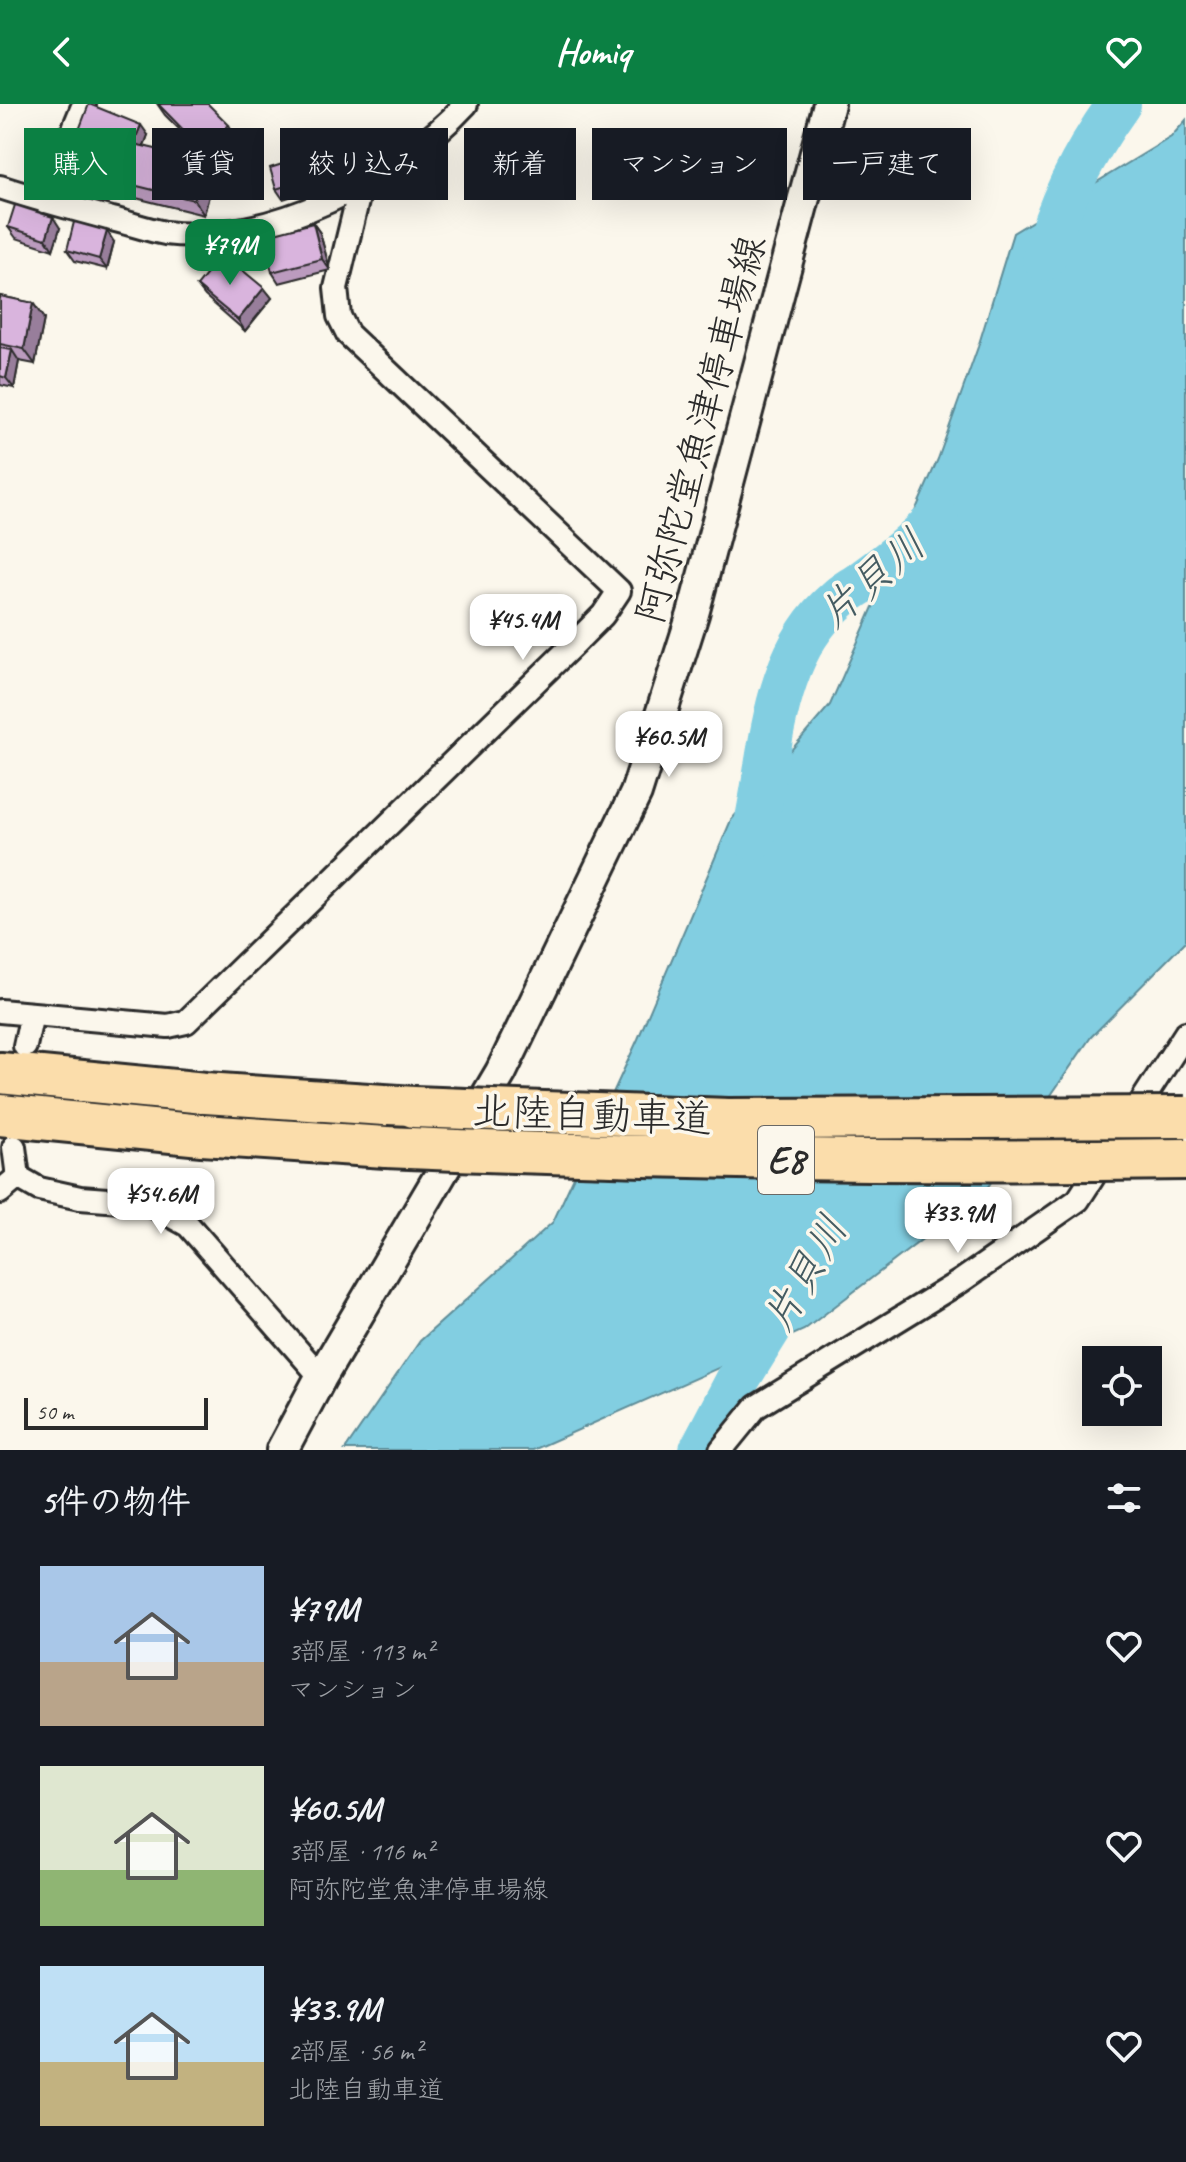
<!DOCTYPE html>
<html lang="ja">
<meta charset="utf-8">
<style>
:root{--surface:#171b24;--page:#20242c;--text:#f1f3f6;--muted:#9ea1a6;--accent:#0b8043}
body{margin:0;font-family:Caveat,"Klee One",sans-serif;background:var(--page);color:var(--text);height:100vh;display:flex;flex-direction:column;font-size:30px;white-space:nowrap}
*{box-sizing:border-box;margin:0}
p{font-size:26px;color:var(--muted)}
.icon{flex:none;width:44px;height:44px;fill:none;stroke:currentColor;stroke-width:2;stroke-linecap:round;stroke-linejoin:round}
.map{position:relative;height:1346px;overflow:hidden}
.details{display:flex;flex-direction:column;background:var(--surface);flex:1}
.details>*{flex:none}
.top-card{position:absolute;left:24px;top:24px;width:1138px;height:72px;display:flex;gap:16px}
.fabs{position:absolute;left:1082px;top:1242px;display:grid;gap:16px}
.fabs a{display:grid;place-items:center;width:80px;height:80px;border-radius:0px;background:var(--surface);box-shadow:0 8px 32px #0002;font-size:40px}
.scale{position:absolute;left:24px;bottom:20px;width:184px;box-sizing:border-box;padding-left:8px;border:4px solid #2b2b2b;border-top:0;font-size:22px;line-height:28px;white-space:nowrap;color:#2b2b2b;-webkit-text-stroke:6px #fbf7ec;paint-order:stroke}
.price{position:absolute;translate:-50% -68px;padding:0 18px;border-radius:16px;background:#fff;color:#222;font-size:26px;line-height:52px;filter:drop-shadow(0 2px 4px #0008)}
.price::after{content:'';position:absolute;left:50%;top:48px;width:24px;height:18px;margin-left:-12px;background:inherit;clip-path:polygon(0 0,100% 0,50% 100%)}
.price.on{background:var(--accent);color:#fff}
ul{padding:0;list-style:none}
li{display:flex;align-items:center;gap:24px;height:200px;padding:0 40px}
li span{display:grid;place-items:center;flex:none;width:224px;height:160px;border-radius:0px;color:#555}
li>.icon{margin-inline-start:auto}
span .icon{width:96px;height:96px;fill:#fffc;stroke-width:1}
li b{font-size:34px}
h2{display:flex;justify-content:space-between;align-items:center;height:96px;padding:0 40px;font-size:34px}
.tag{padding:0 28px;border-radius:0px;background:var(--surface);box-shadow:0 8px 32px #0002;font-size:28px;line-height:72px}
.tag.on{background:var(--accent);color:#fff}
header{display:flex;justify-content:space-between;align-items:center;height:104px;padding:0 40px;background:var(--accent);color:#fff;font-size:36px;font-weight:700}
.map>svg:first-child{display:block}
.water{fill:#82cee1;stroke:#5f8d98;stroke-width:2}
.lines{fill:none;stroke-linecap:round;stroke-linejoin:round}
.river{stroke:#82cee1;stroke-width:44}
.minor-casing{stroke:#2b2b2b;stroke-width:28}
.secondary-casing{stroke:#2b2b2b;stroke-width:36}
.motorway-casing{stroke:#2b2b2b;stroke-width:46}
.minor{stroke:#fbf7ec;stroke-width:22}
.secondary{stroke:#fbf7ec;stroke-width:30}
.motorway{stroke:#fbddab;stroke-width:40}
.motorway-bridge-casing{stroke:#2b2b2b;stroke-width:46;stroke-linecap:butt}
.motorway-bridge{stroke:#fbddab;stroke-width:40}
.wall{fill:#bb9bbe;stroke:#2b2b2b;stroke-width:2}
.shaded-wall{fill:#987e9b;stroke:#2b2b2b;stroke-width:2}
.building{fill:#d9b4dd;stroke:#2b2b2b;stroke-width:2}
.labels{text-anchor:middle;stroke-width:7;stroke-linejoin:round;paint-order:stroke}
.shield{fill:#fbf7ec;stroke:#696865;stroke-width:2}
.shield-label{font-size:38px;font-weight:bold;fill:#2b2b2b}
.street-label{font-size:40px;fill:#2b2b2b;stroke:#fbf7ec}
.water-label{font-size:42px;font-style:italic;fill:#455c62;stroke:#fbf7ec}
</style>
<header><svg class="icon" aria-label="back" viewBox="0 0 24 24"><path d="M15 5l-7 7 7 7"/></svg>Homiq<svg class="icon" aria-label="heart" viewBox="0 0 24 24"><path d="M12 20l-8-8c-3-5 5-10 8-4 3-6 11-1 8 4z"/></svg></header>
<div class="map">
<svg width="1186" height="1346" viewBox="0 0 1186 1346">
<rect width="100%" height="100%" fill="#fbf7ec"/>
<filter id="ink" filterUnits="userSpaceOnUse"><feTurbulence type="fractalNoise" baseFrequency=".0125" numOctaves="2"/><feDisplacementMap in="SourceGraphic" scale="16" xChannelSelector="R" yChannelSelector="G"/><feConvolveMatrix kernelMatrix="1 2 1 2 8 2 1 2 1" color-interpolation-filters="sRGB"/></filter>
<g filter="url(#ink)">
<path class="water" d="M1186,16V837L1091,933L985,1087L804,1226L533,1346H345L420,1237L553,1118L638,935L731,716L830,601L938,355L978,243L1013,129L1171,33Z"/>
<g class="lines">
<path class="river" d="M1044,155C1058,99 1086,46 1119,0
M753,734C772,655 769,554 837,496C844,489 854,484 862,478C889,459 914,439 937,415
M701,1346L737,1277L786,1198"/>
<g class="minor-casing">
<path id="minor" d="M0,83C37,95 74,105 112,115C129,119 148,126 165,129C268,142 398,74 466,0
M44,97L84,0
M0,907L168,922L186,918L575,539L603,511L619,487L348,230L339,212L336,184L361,81
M25,942L32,910
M14,1043L18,1073L39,1085L80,1094L148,1099L188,1121L321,1273
M0,1088L18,1073
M721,1346L756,1303L961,1177L1078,1096L1186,929"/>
</g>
<g class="secondary-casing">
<path id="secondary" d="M282,1346L321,1273L501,968L636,689L693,510L829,0"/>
</g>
<g class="motorway-casing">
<path id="motorway" d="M0,969L205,989L414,1003
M0,1011L202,1031L386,1043"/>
</g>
<use href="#minor" class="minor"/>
<use href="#secondary" class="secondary"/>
<use href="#motorway" class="motorway"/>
<g class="motorway-bridge-casing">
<path id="motorway-bridge" d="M414,1003L728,1015L1186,1013
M386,1043C653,1055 919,1059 1186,1055"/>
</g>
<use href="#motorway-bridge" class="motorway-bridge"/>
</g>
<path class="wall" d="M158,1L229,21L236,32L211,57L165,11Z
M148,31L144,42L214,72L204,111L136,94L125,79L129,63L83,44L76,34Z
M320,48L328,58L334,79L283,95L276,85Z
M313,119L320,129L330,166L279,179L272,168Z
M8,123L60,124L53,146L16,134Z
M114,138L107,165L75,157L67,146Z
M197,182L264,184L272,194L245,227L205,192Z
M0,192L33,199L44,215L35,260L19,257L14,284L0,281Z"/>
<path class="shaded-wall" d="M141,21L148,31L135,65L127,55Z
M320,48L328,58L334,79L327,69Z
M203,56L214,72L204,111L194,96Z
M53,113L60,124L53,146L46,135Z
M313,119L320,129L330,166L322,155Z
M107,127L114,138L107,165L99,155Z
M264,184L272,194L245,227L238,216Z
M33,199L44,215L35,260L24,245Z
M12,246L19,257L14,284L6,274Z"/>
<path class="building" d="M89,0L141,21L127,55L76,34Z
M158,0H208L229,21L203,46Z
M134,40L203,56L194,96L125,79Z
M320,48L327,69L276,85L270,64Z
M15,101L53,113L46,135L8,123Z
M74,118L107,127L99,155L67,146Z
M313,119L322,155L272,168L263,132Z
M223,150L264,184L238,216L197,182Z
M0,192L33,199L24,245L0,240Z
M0,244L12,246L6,274L0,272Z"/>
</g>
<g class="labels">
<rect class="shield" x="758" y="1022" width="56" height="68" rx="6"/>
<g class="shield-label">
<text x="786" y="1069">E8</text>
</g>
<g class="street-label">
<text transform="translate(700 325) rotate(-75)" y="14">阿弥陀堂魚津停車場線</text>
<text transform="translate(592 1010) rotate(2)" y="14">北陸自動車道</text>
</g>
<g class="water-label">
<text transform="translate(871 474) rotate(-41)" y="15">片貝川</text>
<text transform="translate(804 1169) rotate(-60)" y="15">片貝川</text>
</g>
</g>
</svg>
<div class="fabs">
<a><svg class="icon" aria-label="locate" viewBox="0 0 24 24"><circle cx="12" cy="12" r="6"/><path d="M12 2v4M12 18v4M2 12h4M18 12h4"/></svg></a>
</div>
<div class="scale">50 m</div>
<b class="price on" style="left:230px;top:183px">¥79M</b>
<b class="price" style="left:523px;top:558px">¥45.4M</b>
<b class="price" style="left:669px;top:675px">¥60.5M</b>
<b class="price" style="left:161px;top:1132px">¥54.6M</b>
<b class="price" style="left:958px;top:1151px">¥33.9M</b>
<div class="top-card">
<a class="tag on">購入</a>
<a class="tag">賃貸</a>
<a class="tag">絞り込み</a>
<a class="tag">新着</a>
<a class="tag">マンション</a>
<a class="tag">一戸建て</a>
</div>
</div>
<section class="details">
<h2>5件の物件<svg class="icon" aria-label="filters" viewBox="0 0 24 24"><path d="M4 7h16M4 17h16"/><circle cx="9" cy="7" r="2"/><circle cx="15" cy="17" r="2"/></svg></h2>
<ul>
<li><span style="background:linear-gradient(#a9c7e8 60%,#b9a48a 0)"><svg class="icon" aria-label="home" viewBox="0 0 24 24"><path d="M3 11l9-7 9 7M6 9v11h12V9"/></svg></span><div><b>¥79M</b><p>3部屋 · 113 m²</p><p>マンション</p></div><svg class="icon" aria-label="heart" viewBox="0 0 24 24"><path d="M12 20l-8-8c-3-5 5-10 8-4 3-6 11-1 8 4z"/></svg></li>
<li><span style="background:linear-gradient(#dfe7d0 65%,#8fb573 0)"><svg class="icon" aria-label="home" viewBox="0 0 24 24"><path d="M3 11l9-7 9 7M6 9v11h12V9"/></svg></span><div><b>¥60.5M</b><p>3部屋 · 116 m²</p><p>阿弥陀堂魚津停車場線</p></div><svg class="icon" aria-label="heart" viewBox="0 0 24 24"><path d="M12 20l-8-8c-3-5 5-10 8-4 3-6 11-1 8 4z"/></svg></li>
<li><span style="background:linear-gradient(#bfe0f5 60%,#c2b280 0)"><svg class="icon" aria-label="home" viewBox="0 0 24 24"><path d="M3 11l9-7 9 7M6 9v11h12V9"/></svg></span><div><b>¥33.9M</b><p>2部屋 · 56 m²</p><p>北陸自動車道</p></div><svg class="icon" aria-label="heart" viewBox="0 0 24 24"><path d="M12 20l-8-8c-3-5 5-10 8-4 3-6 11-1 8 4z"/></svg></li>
</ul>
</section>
